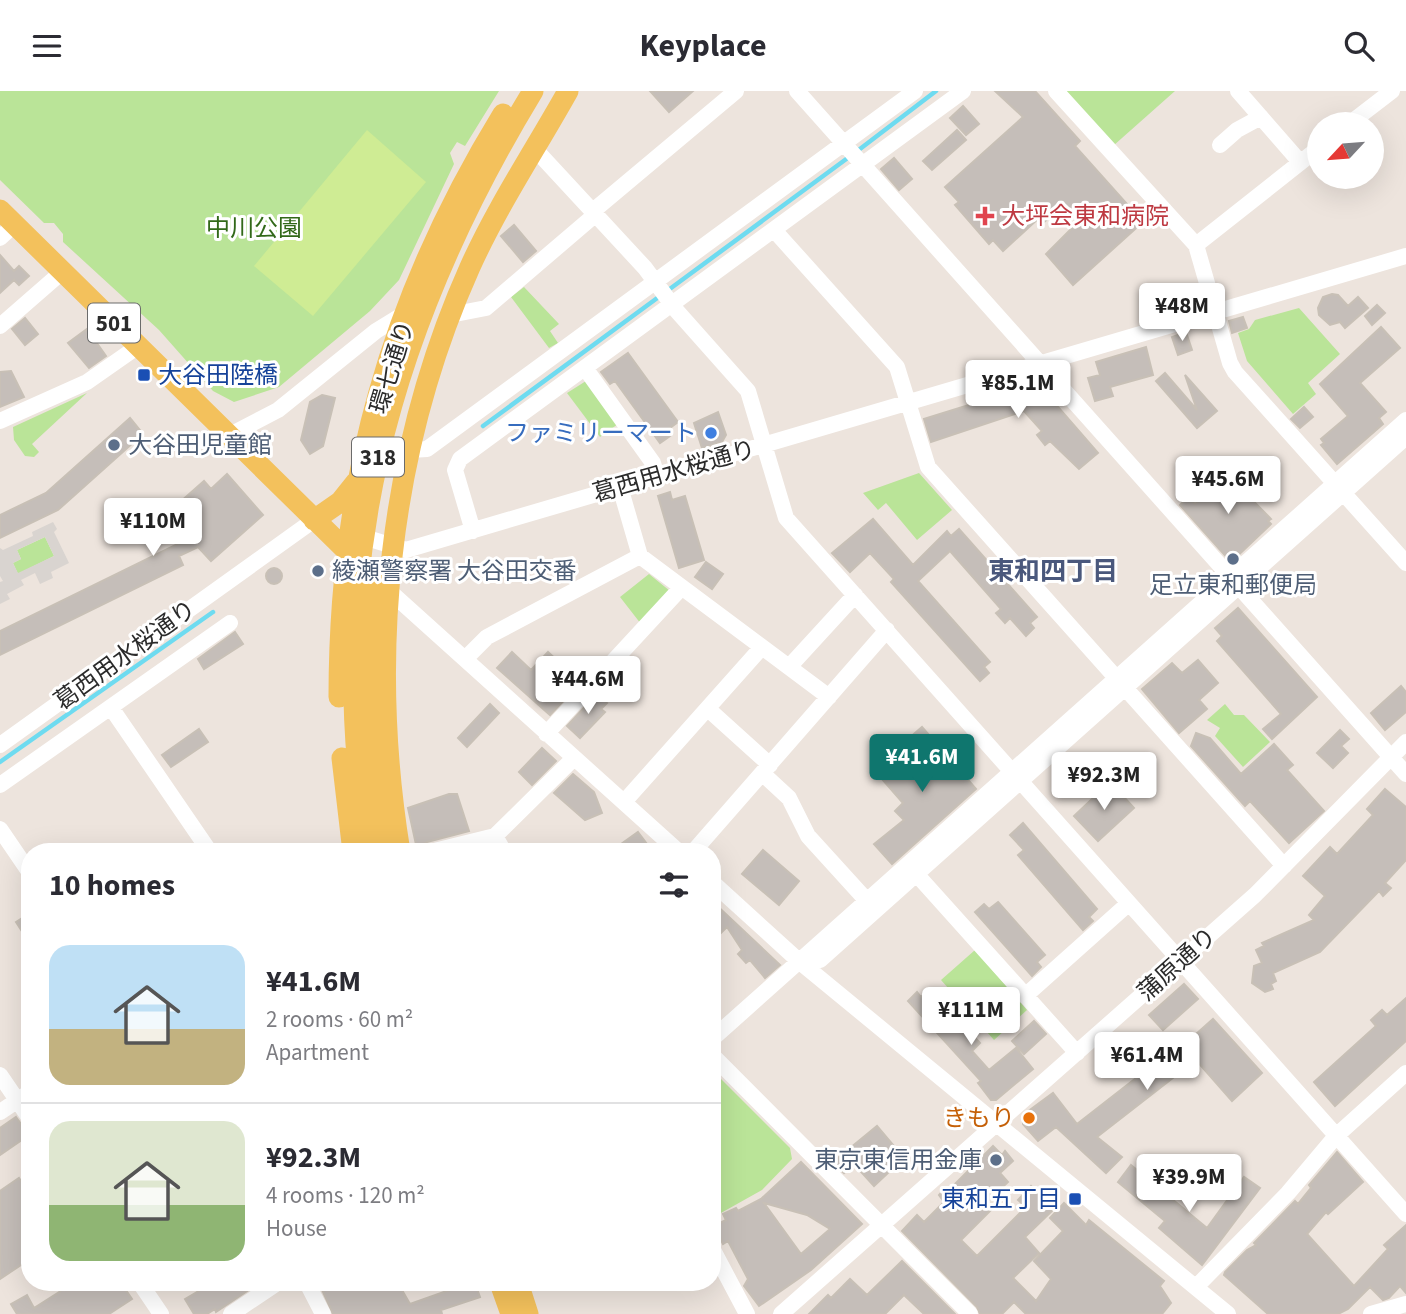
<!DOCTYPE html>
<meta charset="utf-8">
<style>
:root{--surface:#fff;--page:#f7f7f7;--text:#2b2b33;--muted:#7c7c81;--line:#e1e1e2;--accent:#0f766e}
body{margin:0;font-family:"Source Sans 3","Noto Sans JP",sans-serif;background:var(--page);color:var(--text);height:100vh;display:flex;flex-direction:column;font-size:26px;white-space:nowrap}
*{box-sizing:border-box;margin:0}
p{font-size:23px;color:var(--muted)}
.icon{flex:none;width:38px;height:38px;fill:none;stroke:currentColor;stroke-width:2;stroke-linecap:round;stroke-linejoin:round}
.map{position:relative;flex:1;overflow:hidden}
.details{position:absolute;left:21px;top:752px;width:700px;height:448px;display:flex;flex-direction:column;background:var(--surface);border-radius:28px;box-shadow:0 7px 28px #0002}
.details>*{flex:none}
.needle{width:46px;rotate:244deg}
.buttons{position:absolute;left:1307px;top:21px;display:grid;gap:14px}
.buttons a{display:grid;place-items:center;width:77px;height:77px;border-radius:50%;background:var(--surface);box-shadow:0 7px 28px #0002;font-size:35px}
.price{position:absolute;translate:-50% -60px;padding:0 16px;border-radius:7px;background:#fff;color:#222;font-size:23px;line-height:46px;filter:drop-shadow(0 2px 4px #0008)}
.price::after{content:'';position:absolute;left:50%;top:42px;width:21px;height:16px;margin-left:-10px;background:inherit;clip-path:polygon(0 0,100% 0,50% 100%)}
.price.current{background:var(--accent);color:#fff}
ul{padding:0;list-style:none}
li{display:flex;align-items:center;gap:21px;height:175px;padding:0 28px}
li+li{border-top:2px solid var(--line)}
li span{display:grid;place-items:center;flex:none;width:196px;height:140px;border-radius:21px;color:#555}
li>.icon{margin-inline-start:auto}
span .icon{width:84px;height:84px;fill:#fffc;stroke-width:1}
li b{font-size:30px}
h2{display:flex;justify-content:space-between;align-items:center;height:84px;padding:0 28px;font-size:30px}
header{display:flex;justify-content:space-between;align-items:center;height:91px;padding:0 28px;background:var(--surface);font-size:32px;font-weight:700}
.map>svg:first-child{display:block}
.green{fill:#bae498}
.pitch{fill:#cfec94}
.plaza{fill:#d9d4d0;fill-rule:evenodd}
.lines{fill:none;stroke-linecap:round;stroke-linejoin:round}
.stream{stroke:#6edbf0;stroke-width:4.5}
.building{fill:#c5beb9;stroke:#c8c0b6;stroke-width:2;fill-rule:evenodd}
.minor{stroke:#fff;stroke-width:16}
.major{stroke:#f3c15c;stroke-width:21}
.health-dot{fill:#e0444e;stroke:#fff;stroke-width:2.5}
.transit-dot{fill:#1a4fb4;stroke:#fff;stroke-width:2.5}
.shop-dot{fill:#3f7fe0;stroke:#fff;stroke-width:2.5}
.service-dot{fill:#5c6f8a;stroke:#fff;stroke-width:2.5}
.food-dot{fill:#e8710a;stroke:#fff;stroke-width:2.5}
.labels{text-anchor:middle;stroke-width:6;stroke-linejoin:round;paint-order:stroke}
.shield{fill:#fff;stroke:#6b6b6b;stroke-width:2}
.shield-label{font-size:23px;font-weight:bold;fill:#2b2b2b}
.health-label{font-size:24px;fill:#be3a42;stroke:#fff;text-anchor:start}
.park-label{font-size:24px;fill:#326919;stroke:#fff}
.street-label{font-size:24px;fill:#2b2b2b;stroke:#fff}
.transit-label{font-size:24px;fill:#164399;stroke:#fff;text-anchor:start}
.shop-label{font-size:24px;fill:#366cbe;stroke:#fff;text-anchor:end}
.service-label{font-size:24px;fill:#4e5e75;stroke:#fff;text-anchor:start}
.food-label{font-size:24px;fill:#c56008;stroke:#fff;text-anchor:end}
.neighbourhood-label{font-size:26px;font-weight:bold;fill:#4a587c;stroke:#fff}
</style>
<header><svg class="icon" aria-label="menu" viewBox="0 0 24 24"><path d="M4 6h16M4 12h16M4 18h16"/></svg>Keyplace<svg class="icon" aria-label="search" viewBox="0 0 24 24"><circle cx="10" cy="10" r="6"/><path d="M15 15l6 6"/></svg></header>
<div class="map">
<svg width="1406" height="1223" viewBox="0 0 1406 1223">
<rect width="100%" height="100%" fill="#ede4dd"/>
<path class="green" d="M0,0H499L465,55L457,51L450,62L454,73L399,189L370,220L279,296L234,311L213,300L159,239L63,151V143L54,132H44L0,89Z
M1066,0H1175L1113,55Z
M524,196L559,233L550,240L558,252L549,257L511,206Z
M1299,217L1340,263L1308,292L1316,303L1293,323L1247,270L1238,242L1249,238L1255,229Z
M586,290L618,333L600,346L567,302Z
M87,302L32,353L39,361L34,366L25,365L14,349L13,336Z
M919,382L952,419L917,449L886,412L878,419L863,402Z
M45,446L54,465L18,483L13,472L21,468L17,459Z
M649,483L670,500L641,533L620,506Z
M1225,613L1234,624H1244L1270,651L1243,676L1215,645L1220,637L1207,629Z
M975,859L1027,919L994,949L941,889Z
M712,979L790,1057L792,1068L762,1099L712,1127Z"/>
<path class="pitch" d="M367,39L426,91L313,225L254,175Z"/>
<path class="plaza" d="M53,431L57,438L54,441L69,472L51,481L53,487L40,493L35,482L21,489L24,494L7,503L10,508L0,513V491L3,490L0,485V457L3,459L33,445L32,441ZM45,446L54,465L18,482L13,472L21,468L17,459Z"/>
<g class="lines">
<path class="stream" d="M856,61L936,0
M667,200L849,66
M483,335L660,205
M0,671L213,521"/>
</g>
<path class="building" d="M650,0H693L669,21Z
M995,0H1035L1080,50L1075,55L1143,131L1073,194L1046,163L1078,131L1063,115L1044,131L1040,126L1003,160L993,149L989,153L955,114L959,111L945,96L1023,26Z
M963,15L979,33L966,44L950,27Z
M957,39L966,49L932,79L923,70Z
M894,67L912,88L899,99L881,78Z
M514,134L536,160L523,171L501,145Z
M0,164L14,180L19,175L29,185L19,194L14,189L0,202Z
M1332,203L1338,204L1348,215L1358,206L1368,217L1345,237L1340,231L1330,234L1319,224L1318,217L1323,206Z
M1377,214L1385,222L1372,234L1365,225Z
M1243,226L1247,237L1232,242L1229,230Z
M25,227L38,243L25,254L12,238Z
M1381,236L1400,257L1360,292L1386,321L1379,327L1383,333L1337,373L1321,354L1324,352L1321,348L1348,325L1320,293Z
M87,238L106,265L89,277L68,252Z
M1186,241L1192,259L1178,264L1172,246Z
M1146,256L1153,284L1110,296L1113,305L1095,310L1088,287L1100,284L1096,271Z
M628,262L678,331L666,340L670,345L660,352L615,290L610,293L601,281Z
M11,280L24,306L0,316V281Z
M1165,282L1197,319L1185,284L1217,320L1197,337L1156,290Z
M1034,287L1047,296L1045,301L1098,362L1079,378L1050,350L1045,354L1037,344L1042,340L1024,320L931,351L924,328L1014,300L1013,297Z
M322,304L335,307L323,355L310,363L301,349L310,311Z
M1304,316L1313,326L1300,337L1291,328Z
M718,321L726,344L722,351L702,357L694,332Z
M130,327L143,343L58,419L0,447V424L46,402Z
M1223,379L1271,428L1268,430L1271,433L1231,471L1180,414L1188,406L1195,413L1216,395L1211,388Z
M227,383L263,424L211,470L198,456L179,465L183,474L0,564V540L190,447L174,429L185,418L179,412L204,390L211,398Z
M670,401L672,409L685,405L704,469L679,477L658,405Z
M873,428L913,474L947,440L951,445L959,438L1037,526L1030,532L1034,537L1026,545L1010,527L1005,532L996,522L1001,518L950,460L918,490L990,571L984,576L989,582L980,590L891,491L894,488L870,462L850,481L832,462Z
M706,471L723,483L712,498L695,486Z
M266 485a8 8 0 1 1 16 0a8 8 0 1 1-16 0Z
M1238,517L1317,606L1272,648L1263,638L1281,623L1217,550L1222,545L1215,537Z
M235,541L243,553L204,578L198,568Z
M512,561L531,579L548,561L562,574L545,592L564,609L550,624L497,577Z
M1198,569L1218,592L1199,609L1207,618L1179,642L1142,598L1172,572L1182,582Z
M1401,595L1406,601V621L1385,639L1371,622Z
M597,603L607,612L601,618L605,621L580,647L567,635Z
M490,613L499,622L467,656L458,647Z
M922,636L976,698L892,773L874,753L904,729L895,720L903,712L882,688L916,657L908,648Z
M199,638L208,651L171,676L162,664Z
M1340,639L1349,648L1341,655L1348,662L1333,677L1317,662Z
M1196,642L1210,647L1241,683L1274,653L1293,674L1287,679L1324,720L1289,752L1250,710L1245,715L1191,655Z
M542,657L556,670L532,694L519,681Z
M573,683L594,701L602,722L585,729L554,702Z
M1110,691L1134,717L1098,750L1074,725Z
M1385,698L1406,716V769L1385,792L1391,797L1383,805L1379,800L1320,861L1273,882L1276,890L1271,893L1273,898L1265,901L1252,892L1254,875L1262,872L1256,859L1264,855L1262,852L1314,829L1309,824L1325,805L1303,785L1330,756L1337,763L1373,724L1367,718Z
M449,703H457L469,740L427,751L417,758L408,717Z
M1023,732L1097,818L1089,826L1093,830L1083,839L1018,764L1024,759L1010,744Z
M638,741L653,761H610Z
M763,759L799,790L779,814L742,783Z
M712,810L780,874L765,887L750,869L746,872L738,863L742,859L727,836L720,843L712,836Z
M998,811L1045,864L1037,871L1041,876L1032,885L975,821L984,813L989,818Z
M30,822V838L23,842L16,831Z
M1184,893L1198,908L1163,939L1149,924Z
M930,898L980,952L972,960L989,979L1016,957L1033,978L996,1009H991L978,992L981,990L908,910L917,901L921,906Z
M1406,907V950L1335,1015L1314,991L1376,935L1371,929L1382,919L1387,924Z
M1213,928L1262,982L1232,1010L1196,969L1097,1046L1122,1066L1106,1082L1056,1036L1038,1050L1023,1033V1024L1053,1002L1077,1033L1145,980L1140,972L1155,961L1161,969L1176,957L1177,960Z
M1034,930L1046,943L1024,963L1012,950Z
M16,1026L29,1044L0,1064V1037Z
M877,1035L904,1067L874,1095L854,1073L844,1082L833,1071Z
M993,1055L1002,1064L1005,1060L1013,1070L1000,1082L1008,1091L987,1111L993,1117L961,1149L977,1165L1026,1116L1018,1109L1031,1095L1054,1118L1025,1146L1039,1162L1013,1187L1036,1210L1051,1188L1034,1170L1063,1140L1050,1127L1064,1112L1086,1134L1089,1129L1164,1190L1160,1195L1171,1212L1162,1223H1026L1014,1211L1002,1223H980L977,1216L902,1140L917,1124L924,1131L944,1111L939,1104L945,1097H951Z
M1337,1061L1363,1091L1328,1123L1326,1121L1307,1143L1354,1195L1388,1158L1384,1154L1406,1134V1202L1400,1195L1389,1207L1383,1209L1370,1196L1348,1218L1338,1223H1268L1224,1184L1225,1181L1247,1159L1256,1154L1254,1152L1295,1110L1298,1113L1311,1097L1309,1094Z
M801,1071L862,1133L811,1179L759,1215L744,1195L748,1188L728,1150L723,1153L714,1135L726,1129L723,1123L736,1117L738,1120L761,1108ZM764,1112L807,1124L830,1138L801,1163Z
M1131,1074L1207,1137L1244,1086L1260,1097L1202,1174L1159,1137L1165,1130L1118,1091Z
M19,1087L30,1103V1110L25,1113L30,1120V1168L0,1188V1100Z
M902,1170L955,1223H924L904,1204L885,1223H809L828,1204L831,1207L850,1188L867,1204Z
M65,1192H121L132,1208L109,1223H17L11,1213L27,1204L34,1217L67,1196Z
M198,1192H259L216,1221L215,1218L207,1223H194L185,1208L202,1198Z
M319,1192H398L410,1213L458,1196L457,1192H475L480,1206L441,1219L442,1223H333Z"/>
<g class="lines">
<path class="minor" d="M797,0L1406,683
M1056,0L1196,154L1320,56
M1238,0L1300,71
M1349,33L1392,0
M1220,54L1237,39L1261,26
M533,56L645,177L676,219L748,300L786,427L1406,1123
M593,120L736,0
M774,139L897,276L928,376L1284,775
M0,147L14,134
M1196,154L1230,272L1235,281L1406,472
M450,224L486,217L596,123
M0,235L62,181
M585,277L653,372L657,385
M0,330L87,291L137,256
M228,345L278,319L376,240L402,224
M410,359L427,358L915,0
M620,396L640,465L829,606
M473,440L455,379L460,368L963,0
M354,443L406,459L1406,165
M387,498L679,761
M465,568L487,546L640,465
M789,576L855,504
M112,618L210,761
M708,618L770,674
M546,643L681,497
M0,654L314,429L323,432
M763,683L789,707L808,745L868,811
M0,694L230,532
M624,711L762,556
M0,738L30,782
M495,745L504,761
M430,761L495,745L574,667
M693,761L887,539
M910,776L1077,962
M712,791L800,871L1228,1223
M800,871L820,869L1406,346
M1025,905L1128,813
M712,948L1406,329
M712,964L970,1223
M0,984L30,1028
M0,1021L30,1001
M712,1157L747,1223
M140,1192L161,1223
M307,1192L323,1223
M1196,1196L1288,1102L1336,1045L1406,982
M231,1223L277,1192
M781,1223L1255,804L1406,651
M1371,1223L1406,1213"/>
<path class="major" d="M0,119L353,466
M314,429L340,411L356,391
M375,488C364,580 368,670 384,761
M339,606C339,390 390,207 503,23
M342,667L353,761
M369,761C321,482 388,239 533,0
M400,761C368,564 388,359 470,176C498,114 535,59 568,0
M500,1192L511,1223
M518,1192L528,1223"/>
</g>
<path class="health-dot" d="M981.5 114.5h7v7h7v7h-7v7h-7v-7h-7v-7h7z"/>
<g class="transit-dot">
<rect x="137" y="277" width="14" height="14" rx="3.5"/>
<rect x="1068" y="1101" width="14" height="14" rx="3.5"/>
</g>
<circle class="shop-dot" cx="711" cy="342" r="7"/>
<g class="service-dot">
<circle cx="114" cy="354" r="7"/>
<circle cx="1233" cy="468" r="7"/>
<circle cx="318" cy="480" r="7"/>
<circle cx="996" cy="1069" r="7"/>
</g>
<circle class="food-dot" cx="1029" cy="1027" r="7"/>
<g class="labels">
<g class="shield">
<rect x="88" y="212.5" width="52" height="39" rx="5"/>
<rect x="352" y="346.5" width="52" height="39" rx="5"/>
</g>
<g class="shield-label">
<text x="114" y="240">501</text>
<text x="378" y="374">318</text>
</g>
<g class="health-label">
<text x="1001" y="133">大坪会東和病院</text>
</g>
<g class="park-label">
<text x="254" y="145">中川公園</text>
</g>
<g class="street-label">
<text transform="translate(392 276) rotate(-73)" y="8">環七通り</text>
<text transform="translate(674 380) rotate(-16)" y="8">葛西用水桜通り</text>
<text transform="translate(125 564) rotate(-36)" y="8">葛西用水桜通り</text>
<text transform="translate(1177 873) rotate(-42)" y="8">蒲原通り</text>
</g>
<g class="transit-label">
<text x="158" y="292">大谷田陸橋</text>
<text x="1061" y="1116" text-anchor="end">東和五丁目</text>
</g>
<g class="shop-label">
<text x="697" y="350">ファミリーマート</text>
</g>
<g class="service-label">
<text x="128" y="362">大谷田児童館</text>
<text x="332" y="488">綾瀬警察署 大谷田交番</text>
<text x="1233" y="502" text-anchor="middle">足立東和郵便局</text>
<text x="982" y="1077" text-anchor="end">東京東信用金庫</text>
</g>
<g class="food-label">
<text x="1015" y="1035">きもり</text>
</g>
<g class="neighbourhood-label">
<text x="1053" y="489">東和四丁目</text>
</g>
</g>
</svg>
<div class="buttons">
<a><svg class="needle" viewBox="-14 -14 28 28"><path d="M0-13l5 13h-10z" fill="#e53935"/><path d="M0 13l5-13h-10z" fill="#7c7c81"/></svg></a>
</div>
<b class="price" style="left:1182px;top:252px">¥48M</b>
<b class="price" style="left:1018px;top:329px">¥85.1M</b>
<b class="price" style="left:1228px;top:425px">¥45.6M</b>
<b class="price" style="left:153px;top:467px">¥110M</b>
<b class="price" style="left:588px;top:625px">¥44.6M</b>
<b class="price current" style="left:922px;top:703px">¥41.6M</b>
<b class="price" style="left:1104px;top:721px">¥92.3M</b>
<b class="price" style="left:971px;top:956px">¥111M</b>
<b class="price" style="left:1147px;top:1001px">¥61.4M</b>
<b class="price" style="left:1189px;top:1123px">¥39.9M</b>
<section class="details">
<h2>10 homes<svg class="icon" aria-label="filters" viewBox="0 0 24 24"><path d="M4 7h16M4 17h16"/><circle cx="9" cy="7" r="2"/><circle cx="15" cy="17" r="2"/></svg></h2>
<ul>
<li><span style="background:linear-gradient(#bfe0f5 60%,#c2b280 0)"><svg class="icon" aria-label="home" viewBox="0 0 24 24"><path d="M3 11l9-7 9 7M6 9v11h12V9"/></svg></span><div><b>¥41.6M</b><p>2 rooms · 60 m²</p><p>Apartment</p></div></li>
<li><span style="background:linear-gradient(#dfe7d0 60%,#8fb573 0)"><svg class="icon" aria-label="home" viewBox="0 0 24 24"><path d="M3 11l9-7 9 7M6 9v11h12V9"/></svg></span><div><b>¥92.3M</b><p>4 rooms · 120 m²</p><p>House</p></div></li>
</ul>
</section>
</div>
